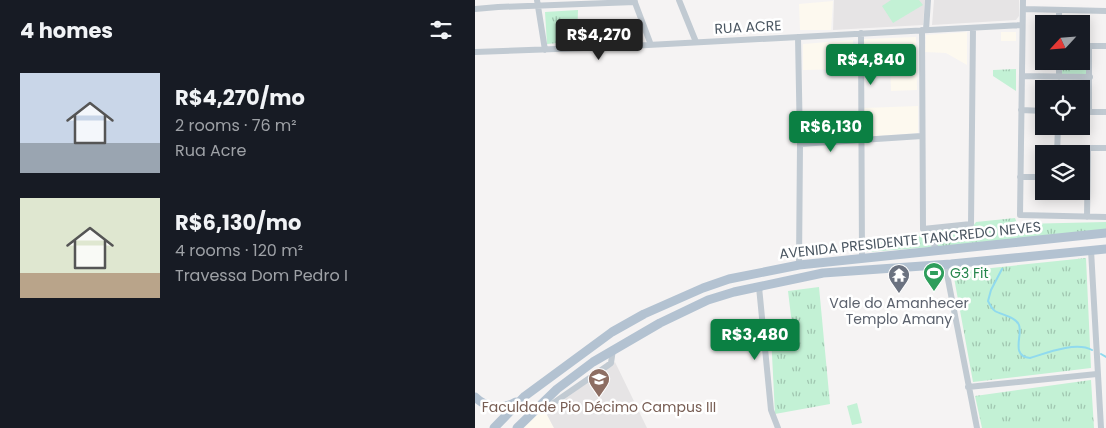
<!DOCTYPE html>
<meta charset="utf-8">
<style>
:root{--surface:#171b24;--page:#20242c;--text:#f1f3f6;--muted:#9ea1a6;--accent:#0b8043}
body{margin:0;font-family:Poppins,sans-serif;background:var(--page);color:var(--text);height:100vh;display:flex;flex-direction:column;font-size:19px;white-space:nowrap}
*{box-sizing:border-box;margin:0}
p{font-size:16px;color:var(--muted)}
.icon{flex:none;width:28px;height:28px;fill:none;stroke:currentColor;stroke-width:2;stroke-linecap:round;stroke-linejoin:round}
.map{position:relative;flex:1;overflow:hidden}
.drawer{display:flex;flex-direction:column;background:var(--surface);width:475px}
.drawer>*{flex:none}
.needle{width:32px;rotate:244deg}
.fabs{position:absolute;left:560px;top:15px;display:grid;gap:10px}
.fabs a{display:grid;place-items:center;width:55px;height:55px;border-radius:0px;background:var(--surface);box-shadow:0 2px 12px #0003;font-size:25px}
.price{position:absolute;translate:-50% -42px;padding:0 11px;border-radius:5px;background:var(--accent);color:#fff;font-size:16px;line-height:32px;filter:drop-shadow(0 1px 2px #0008)}
.price::after{content:'';position:absolute;left:50%;top:30px;width:15px;height:11px;margin-left:-8px;background:inherit;clip-path:polygon(0 0,100% 0,50% 100%)}
.price.selected{background:#222;color:#fff}
ul{padding:0;list-style:none}
li{display:flex;align-items:center;gap:15px;height:125px;padding:0 20px}
li span{display:grid;place-items:center;flex:none;width:140px;height:100px;border-radius:0px;color:#555}
li>.icon{margin-inline-start:auto}
span .icon{width:60px;height:60px;fill:#fffc;stroke-width:1}
li b{font-size:21px}
h2{display:flex;justify-content:space-between;align-items:center;height:60px;padding:0 20px;font-size:21px}
main{display:flex;flex:1;min-height:0}
.map>svg:first-child{display:block}
.commercial{fill:#fdf9ef}
.education{fill:#e6e4e5}
.grass{fill:url(#grass-tufts)}
.pitch{fill:#c3f1d5}
.lines{fill:none;stroke-linecap:round;stroke-linejoin:round}
.stream{stroke:#90daee;stroke-width:2}
.minor{stroke:#c1cad2;stroke-width:6}
.major{stroke:#b3c2d1;stroke-width:9}
.labels{text-anchor:middle;stroke-width:5;stroke-linejoin:round;paint-order:stroke}
.street-label{font-size:14px;fill:#4a5661;stroke:#fff}
.leisure-label{font-size:14px;fill:#27864d;stroke:#fff;text-anchor:start}
.worship-label{font-size:14px;fill:#5b616d;stroke:#fff}
.education-label{font-size:14px;fill:#785e54;stroke:#fff}
</style>
<main>
<section class="drawer">
<h2>4 homes<svg class="icon" aria-label="filters" viewBox="0 0 24 24"><path d="M4 7h16M4 17h16"/><circle cx="9" cy="7" r="2"/><circle cx="15" cy="17" r="2"/></svg></h2>
<ul>
<li><span style="background:linear-gradient(#c9d6e8 70%,#9aa5b1 0)"><svg class="icon" aria-label="home" viewBox="0 0 24 24"><path d="M3 11l9-7 9 7M6 9v11h12V9"/></svg></span><div><b>R$4,270/mo</b><p>2 rooms · 76 m²</p><p>Rua Acre</p></div></li>
<li><span style="background:linear-gradient(#dfe7d0 75%,#b9a48a 0)"><svg class="icon" aria-label="home" viewBox="0 0 24 24"><path d="M3 11l9-7 9 7M6 9v11h12V9"/></svg></span><div><b>R$6,130/mo</b><p>4 rooms · 120 m²</p><p>Travessa Dom Pedro I</p></div></li>
</ul>
</section>
<div class="map">
<svg width="631" height="428" viewBox="0 0 631 428">
<defs>
<pattern id="grass-tufts" width="24" height="20" patternUnits="userSpaceOnUse" patternTransform="scale(1.25)"><rect width="24" height="20" fill="#c3f1d5"/><path d="M3 7l-1-3M5 7V3M7 7l1-3M15 17l-1-3M17 17v-4M19 17l1-3" fill="none" stroke="#a0c6b0"/></pattern>
</defs>
<rect width="100%" height="100%" fill="#f5f3f3"/>
<path class="commercial" d="M358,1L356,30H325L324,4Z
M492,32V65L471,53L450,52L451,35Z
M526,32H541V41H526Z
M441,37L442,90L416,91L415,59L388,60L389,39Z
M378,40L379,69L328,70V44Z
M443,106V133L390,137L389,108Z
M69,408L79,428H49Z"/>
<path class="education" d="M359,0H450L448,25L358,30Z
M459,0H544V16L541,20L457,25Z
M140,362L172,428H79L71,413Z"/>
<path class="grass" d="M103,10L102,41L72,44L70,12Z
M606,49H611V74L586,75V61H606Z
M541,69V91L518,76V70Z
M584,149L612,150V176H606V154H584Z
M540,218L542,223L545,224L631,222V232L462,247L452,232L498,226L501,222Z
M448,233L457,247L392,252L390,239Z
M611,258L616,368L498,382L478,272Z
M344,287L355,404L300,414L296,335L318,333L313,291Z
M616,380L619,428H507L500,396Z"/>
<path class="pitch" d="M416,0H444L448,5L418,23L407,6Z
M529,224L531,235L504,239L503,227Z
M382,403L387,423L377,425L372,406Z"/>
<g class="lines">
<path class="stream" d="M527,269L516,290L513,301C515,305 517,309 520,311C527,315 541,317 544,325C548,335 535,356 555,358C571,353 601,341 617,350
M626,354L631,357"/>
<path class="minor" d="M62,0L70,50
M159,0L176,45
M204,0L221,42
M548,0L545,215L631,217
M0,9L23,7L160,2
M548,9L631,11
M584,10V24
M447,30L448,229L463,251
M451,30L453,0
M386,33L387,258
M323,37L325,144L324,265
M606,46H631
M614,46V112
M0,52L136,47L547,25
M547,76L615,77
M584,77V61
M546,110L569,111
M606,112H631
M325,144L447,136
M582,148H631
M582,154L583,126
M545,177H569
M612,217L613,148
M448,229L496,224L498,28
M616,250L626,428
M470,264L502,428
M284,287L296,410L303,428
M493,387L622,374
M69,401L73,405L77,404L132,366L136,363L138,349"/>
<path class="major" d="M0,397C11,408 27,410 41,402
M19,428L50,396L137,332L169,314L228,288L254,279L324,265L631,233
M42,428L82,389L118,362L185,323L233,300L259,292L348,273L476,264L631,249"/>
</g>
<defs>
<g id="stadium-pin" transform="scale(1.125)"><path d="M0 17L-7.5 6A9.5 9.5 0 1 1 7.5 6Z" fill="#2e9e5b" stroke="#fff"/><path d="M0-5a6.5 5 0 1 0 0 10a6.5 5 0 1 0 0-10ZM-3.5-1.8h7v3.6h-7Z" fill="#fff"/></g>
<g id="temple-pin" transform="scale(1.125)"><path d="M0 17L-7.5 6A9.5 9.5 0 1 1 7.5 6Z" fill="#6b7280" stroke="#fff"/><path d="M0-6L5-2H3V0L6.5 2.5H4V6H1.5V3h-3V6H-4V2.5H-6.5L-3 0V-2H-5Z" fill="#fff"/></g>
<g id="university-pin" transform="scale(1.125)"><path d="M0 17L-7.5 6A9.5 9.5 0 1 1 7.5 6Z" fill="#8d6e63" stroke="#fff"/><path d="M0-5L7-2L0 1L-7-2ZM-4 1L0 2.5L4 1V4Q0 6-4 4Z" fill="#fff"/></g>
</defs>
<g fill-rule="evenodd">
<use href="#stadium-pin" x="459" y="273"/>
<use href="#temple-pin" x="424" y="275"/>
<use href="#university-pin" x="124" y="379"/>
</g>
<g class="labels">
<g class="street-label">
<text transform="translate(273 27) rotate(-3)" y="5">RUA ACRE</text>
<text transform="translate(435 240) rotate(-6)" y="5">AVENIDA PRESIDENTE TANCREDO NEVES</text>
</g>
<g class="leisure-label">
<text x="475" y="278">G3 Fit</text>
</g>
<g class="worship-label">
<text x="424" y="308">Vale do Amanhecer<tspan x="424" dy="16">Templo Amany</tspan></text>
</g>
<g class="education-label">
<text x="124" y="412">Faculdade Pio Décimo Campus III</text>
</g>
</g>
</svg>
<div class="fabs">
<a><svg class="needle" viewBox="-14 -14 28 28"><path d="M0-13l5 13h-10z" fill="#e53935"/><path d="M0 13l5-13h-10z" fill="#9ea1a6"/></svg></a>
<a><svg class="icon" aria-label="locate" viewBox="0 0 24 24"><circle cx="12" cy="12" r="6"/><path d="M12 2v4M12 18v4M2 12h4M18 12h4"/></svg></a>
<a><svg class="icon" aria-label="layers" viewBox="0 0 24 24"><path d="M12 4l9 5-9 5-9-5zM3 14l9 5 9-5"/></svg></a>
</div>
<b class="price selected" style="left:124px;top:61px">R$4,270</b>
<b class="price" style="left:396px;top:86px">R$4,840</b>
<b class="price" style="left:356px;top:153px">R$6,130</b>
<b class="price" style="left:280px;top:361px">R$3,480</b>
</div>
</main>
